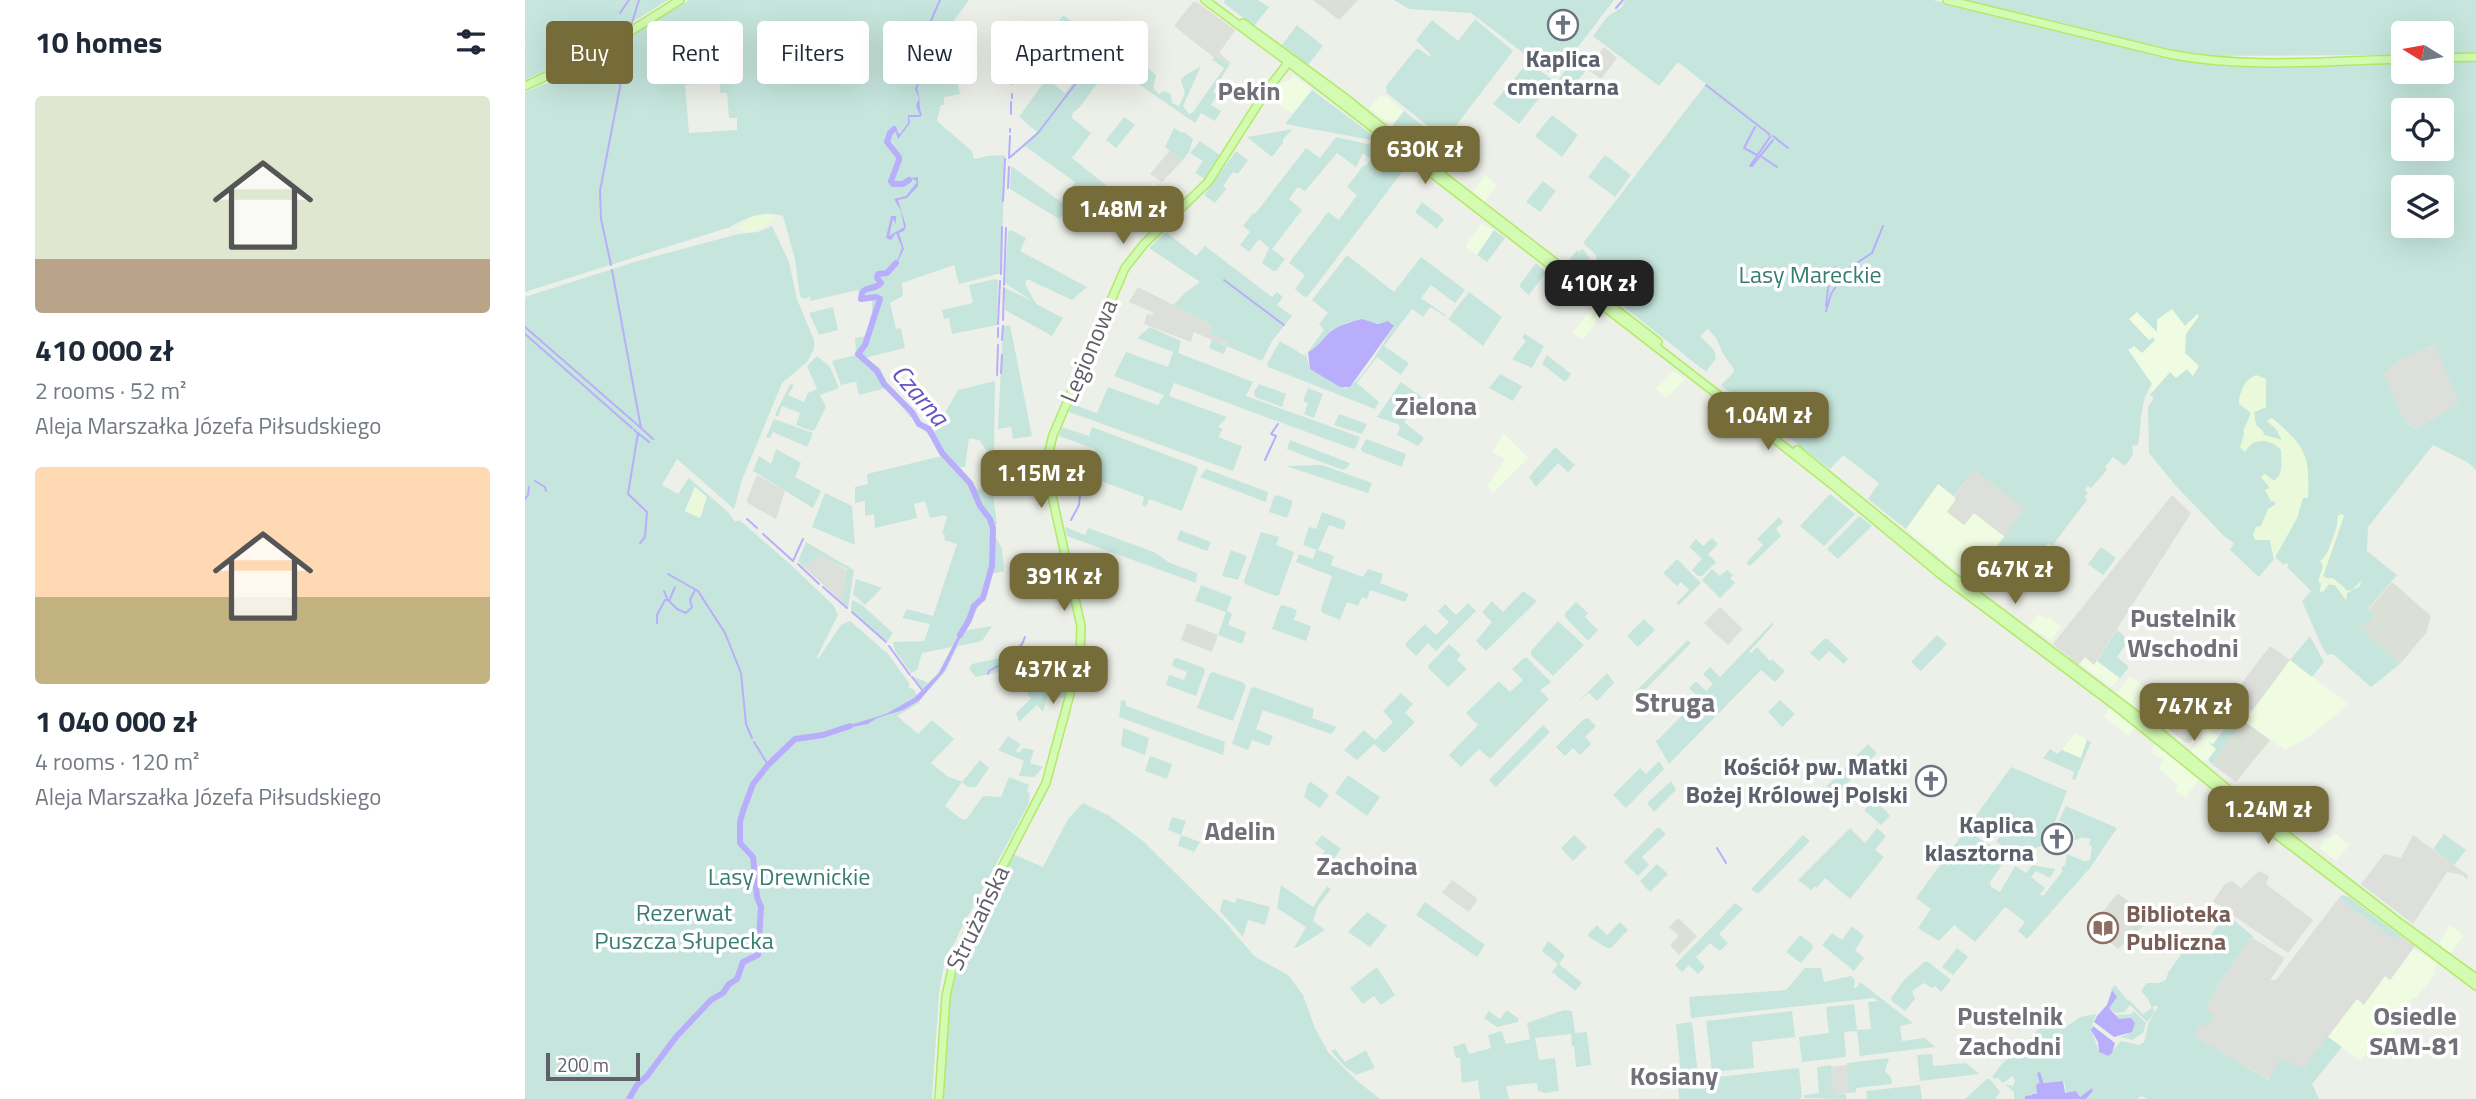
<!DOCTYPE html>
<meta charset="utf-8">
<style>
:root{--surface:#fff;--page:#f6f6f7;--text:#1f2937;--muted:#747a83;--accent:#766c3a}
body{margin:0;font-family:"Titillium Web",sans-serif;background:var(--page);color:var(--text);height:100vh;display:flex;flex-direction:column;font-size:26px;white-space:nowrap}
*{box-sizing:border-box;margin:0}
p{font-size:23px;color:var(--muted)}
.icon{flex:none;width:38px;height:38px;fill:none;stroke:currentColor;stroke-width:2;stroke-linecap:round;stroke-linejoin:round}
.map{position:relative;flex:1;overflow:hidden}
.panel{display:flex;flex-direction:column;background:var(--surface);width:525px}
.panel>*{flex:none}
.banner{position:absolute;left:21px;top:21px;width:665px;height:63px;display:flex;gap:14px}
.needle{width:46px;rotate:281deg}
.buttons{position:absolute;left:1866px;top:21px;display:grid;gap:14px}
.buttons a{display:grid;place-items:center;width:63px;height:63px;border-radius:7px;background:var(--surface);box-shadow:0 7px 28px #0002;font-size:35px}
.scale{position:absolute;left:21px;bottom:18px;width:94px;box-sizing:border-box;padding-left:7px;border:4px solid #615f67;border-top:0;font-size:19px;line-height:24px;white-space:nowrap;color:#615f67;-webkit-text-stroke:5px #fff;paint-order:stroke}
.price{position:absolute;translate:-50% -60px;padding:0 16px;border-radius:14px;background:var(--accent);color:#fff;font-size:23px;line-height:46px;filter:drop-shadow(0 2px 4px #0008)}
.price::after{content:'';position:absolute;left:50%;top:42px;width:21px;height:16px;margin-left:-10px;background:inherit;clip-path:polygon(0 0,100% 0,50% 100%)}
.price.current{background:#222;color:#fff}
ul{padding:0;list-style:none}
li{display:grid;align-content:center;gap:14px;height:371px;padding:0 35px}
li span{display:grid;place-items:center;height:217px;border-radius:7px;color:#555}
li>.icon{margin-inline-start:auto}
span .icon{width:126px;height:126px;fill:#fffc;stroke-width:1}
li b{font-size:30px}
h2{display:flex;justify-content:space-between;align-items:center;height:84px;padding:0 35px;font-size:30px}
.pill{padding:0 24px;border-radius:7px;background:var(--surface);box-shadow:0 7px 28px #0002;font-size:24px;line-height:63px}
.pill.current{background:var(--accent);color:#fff}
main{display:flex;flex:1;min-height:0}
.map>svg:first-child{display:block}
.commercial{fill:#effce1}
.industrial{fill:#dcdfda}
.education{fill:#dbe0d6}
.green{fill:#c6e6dd;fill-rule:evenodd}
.sand{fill:#eaf9da}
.water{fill:#b9aefb}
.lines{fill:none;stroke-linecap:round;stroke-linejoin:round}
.stream{stroke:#b9aefb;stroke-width:2}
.canal{stroke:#b9aefb;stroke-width:3.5}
.river{stroke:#b9aefb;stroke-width:6}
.major-casing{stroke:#b1ea67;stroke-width:10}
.major{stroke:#d3fbb2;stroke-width:7}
.labels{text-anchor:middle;stroke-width:7;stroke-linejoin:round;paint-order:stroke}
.worship-label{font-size:24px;font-weight:bold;fill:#5b616d;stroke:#fff;text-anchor:end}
.park-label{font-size:24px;fill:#387d6d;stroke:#fff}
.street-label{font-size:24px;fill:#615f67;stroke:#fff}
.education-label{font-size:24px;font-weight:bold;fill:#785e54;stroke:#fff;text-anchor:start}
.neighbourhood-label{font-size:26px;font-weight:bold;fill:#727079;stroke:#fff}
.water-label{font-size:26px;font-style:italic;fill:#6950be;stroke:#fff}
.quarter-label{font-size:28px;font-weight:bold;fill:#727079;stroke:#fff}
</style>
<main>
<section class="panel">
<h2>10 homes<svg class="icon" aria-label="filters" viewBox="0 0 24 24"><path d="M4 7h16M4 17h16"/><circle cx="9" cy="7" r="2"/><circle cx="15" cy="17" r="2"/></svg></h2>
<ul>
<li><span style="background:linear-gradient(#dfe7d0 75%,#b9a48a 0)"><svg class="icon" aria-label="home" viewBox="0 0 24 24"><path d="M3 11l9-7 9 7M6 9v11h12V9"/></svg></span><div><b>410 000 zł</b><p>2 rooms · 52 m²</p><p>Aleja Marszałka Józefa Piłsudskiego</p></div></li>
<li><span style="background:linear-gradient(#ffd9b3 60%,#c2b280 0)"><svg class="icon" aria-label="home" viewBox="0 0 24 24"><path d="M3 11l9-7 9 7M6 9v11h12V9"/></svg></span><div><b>1 040 000 zł</b><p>4 rooms · 120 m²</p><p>Aleja Marszałka Józefa Piłsudskiego</p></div></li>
</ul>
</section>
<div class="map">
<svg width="1951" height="1099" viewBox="0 0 1951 1099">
<rect width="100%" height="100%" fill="#ecf0e8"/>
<path class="commercial" d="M768,75L787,90L768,114L746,99L757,82L764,81Z
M856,95L861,96L879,111L867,126L844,108Z
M960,175L972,185L959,202L947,193Z
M628,182L643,194L634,206L643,213L639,217L615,198Z
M957,223L969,230L952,255L940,246Z
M1633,250L1668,319L1672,314L1703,339L1643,406L1625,387L1627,384L1596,339L1573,316Z
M1031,279L1047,291V295L1042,306L1022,292Z
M1069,306L1078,313L1058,340L1047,333Z
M1149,371L1160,379L1141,398L1131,389Z
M978,433L1003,458L968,493L962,485L969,476L980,459L967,452Z
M1413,484L1431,499L1422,512L1439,525L1448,512L1480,537L1445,582L1381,529Z
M1514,614L1521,619L1523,616L1536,627L1527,639H1524L1504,626Z
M1560,657L1569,664L1572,661L1594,678L1588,686L1586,687L1555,664Z
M1765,660L1824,704L1785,736L1760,750L1719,721Z
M1605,676L1627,692L1613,711L1592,696V692Z
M1588,708L1611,726L1604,736L1579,717L1583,709Z
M1682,728L1693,737L1688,745L1693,749L1688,765L1681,759L1677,762L1666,751L1675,739H1679L1676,736Z
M1550,733L1562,740L1556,758L1537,750Z
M1631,744L1674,779L1660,798L1650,790L1653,785L1633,768L1639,759L1625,752Z
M1810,833L1824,845L1811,861L1794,848L1801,838L1803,840Z
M1925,925L1939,936L1925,953L1917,948L1915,941Z
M1888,949L1913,963L1908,972L1910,974L1891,998L1887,999L1881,1007L1883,1010L1875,1023L1862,1021L1871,1029L1865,1037L1858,1032L1835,1061L1802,1036L1832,999L1839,1004L1860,976L1866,980Z"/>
<path class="industrial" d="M668,2H672L710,30L694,53L706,63L704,65L692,56L690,58L687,56L649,26Z
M1079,47L1092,58L1076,79L1062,69Z
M645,150L658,160L637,182L625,174Z
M613,287L687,325L684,333L703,341L701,346L669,332L666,342L619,324L622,314L630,315L627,312L604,302Z
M1911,345L1934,403L1891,429L1881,423L1859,375L1864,368L1883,355Z
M1449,470L1501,509L1480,537L1449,513L1439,525L1422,512L1431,499L1429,497Z
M232,475L260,491L251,519L221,502Z
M1647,495L1666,513L1569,665L1560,657L1553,665L1528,644Z
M293,555L300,556L323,571L317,602L279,567Z
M1195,607L1218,629L1203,645L1179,623Z
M1745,646L1765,660L1727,711L1706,697Z
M1888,835L1944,876L1941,879L1937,875L1922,872L1888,924L1836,884L1859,854L1876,858Z
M1734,871L1744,876L1741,884L1788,920L1763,953L1709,916L1704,910H1701L1688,901L1700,884L1707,881L1716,888Z
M927,880L953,899L944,912L917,893Z
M1814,898L1868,939L1870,937L1873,939L1876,936L1890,946L1865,980L1860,976L1839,1005L1832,999L1779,1068L1745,1080L1668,1036L1695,982L1726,937L1758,957L1759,960L1745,980H1751Z
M1323,1065L1324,1093L1309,1095L1306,1067Z"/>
<path class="education" d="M788,0H833L814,20Z
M1867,582L1906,616L1901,633L1875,664L1831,624Z
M662,623L693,635L687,652L656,640Z
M1647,715L1672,734L1665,743H1661L1644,729L1641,724Z
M1719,721L1745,740L1711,782L1688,765L1696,749Z
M1594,894L1626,919L1593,949L1566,927L1591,895Z
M1153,918L1172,936L1154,955L1145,945L1154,936L1144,927Z"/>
<path class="green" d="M0,0H143L59,52L0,80Z
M164,0H444L422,30L435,94L419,97V105H416L412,121L447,151L449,159L463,156L480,155L476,273L434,284L429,265L377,283L378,296L365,303L371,329L376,328L380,348L339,358L355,368L361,381L392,414L393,419L409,432L433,390L470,381L469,452L462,451L454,440L444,438L440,467H435L452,489L467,487L472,524L469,525V534L477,549L479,571L466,574C460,596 451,612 439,631L467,626L457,641L433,646L420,672L400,694L388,676L403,683L413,673L427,647L397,653L392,670L386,673L370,651L368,642L399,641L405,624L377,618L382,609L408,616L432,544L419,540L420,535L417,534L422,517L419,515L405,518L400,501L389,504L392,518L350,528L349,514L340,516V501L330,503V487L343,484L342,474L417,456C408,445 406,433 394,427L389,416L385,417L361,388L334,395L331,383L333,381L316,385L307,361L331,355L330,338L341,336L347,312V300L336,302L333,290L285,301L286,296L280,299L275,297L270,259L258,216C238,210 223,217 205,227L0,292V92L37,77ZM195,82V93H202L204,118H212V130L164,133L160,85Z
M700,0H733L744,7L729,26L699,3Z
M869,0H1089L1030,77L946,13L884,9Z
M1100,0H1408L1646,59C1722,71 1801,64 1878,63V72H1916V62H1951V470L1942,462L1908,445L1843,527L1842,551L1872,575L1842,610L1849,616L1840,627L1833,622L1831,624L1875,664L1846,687L1808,654L1802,655L1797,647L1777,601L1786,591L1762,567L1764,565L1761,563L1759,565L1750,557L1772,518L1778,497L1782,498L1769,438L1747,418L1742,421L1751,429L1758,441L1738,435L1731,425L1729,412L1741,407V379L1715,394L1714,403L1726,413L1718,431L1724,444C1738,439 1745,440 1757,449C1757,465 1757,484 1740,490L1746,501L1751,502L1750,505L1743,509L1736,526L1745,540L1749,559L1734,577L1705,550L1709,543L1700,537L1651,486L1624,453L1623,407L1629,398L1625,395L1645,372L1651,378L1662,369L1668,376L1674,366L1660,353L1661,334L1674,316L1672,314L1660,326L1647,309L1632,320V332L1612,312L1604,319L1624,340L1628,337L1630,340L1617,353L1609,346L1603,350L1627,384C1614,402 1617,423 1613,445L1607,446L1608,455L1600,466L1588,457L1580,467L1582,470L1566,488L1563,486L1560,490L1563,493L1560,497L1562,500L1527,546L1523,543L1520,547L1519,554L1495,585L1480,580L1476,575L1477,563L1466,554L1500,509L1449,470L1429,496L1413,484L1381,529L1343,499L1354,483L1318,455L1305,469L1196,385L1208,373L1209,369L1198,354L1191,338L1183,329L1175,336L1189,350L1191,358L1181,372L1069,283C1066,273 1074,266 1071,255L1058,243L1181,84L1153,62L1134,86L1068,36L1082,17L1097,7ZM1878,110H1916V149H1878ZM1878,187H1916V226H1878ZM1910,345L1934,403L1891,429L1881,423L1859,375C1871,358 1892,352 1910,345ZM1816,514L1819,516L1798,576L1817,585L1822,591H1826L1822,593L1821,599L1810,585L1804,584L1795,591L1798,565L1812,526L1813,516Z
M1438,0H1951V54L1916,55V33H1878V55L1660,56Z
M538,15L559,30L562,26L565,32L526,82L540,93L554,75L544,65L571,27L585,37L565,64L579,75L553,109L548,112L547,118L566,133L547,158L602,202L585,223L543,193L550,182L500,146L486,158V156L512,132L494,117L551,37L533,23Z
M950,19L988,51L920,140L862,93L861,86L891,49H894L904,56L906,55L891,40L907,20L933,41Z
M772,25L798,46L783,65L757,45Z
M691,56L704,65L688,92L692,95L686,105L696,111L690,121L676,113L670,123L606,79L618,64L631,75C630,85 625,87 634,94L639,91L646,94L647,103L654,106L660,93L656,80L659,76L676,66L658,106L664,114L668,112L699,68L687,60Z
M1049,59L1062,69L1046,90L1033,80Z
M1003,62L1028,80L994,124L968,104Z
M787,90L857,142L760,124Z
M879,111L905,132L892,148L867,126Z
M1027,115L1053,135L1037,157L1010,136Z
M599,117L610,125L591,148L581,140Z
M649,128L657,133L659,132L668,139L664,152L658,160L640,147Z
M768,129L758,139V143L747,157L722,137Z
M811,137L860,148L881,163V167L783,296L779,297L770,289L780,275L764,263L803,212L814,220L832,195L822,187L838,166L842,165L846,159L838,153L831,167L812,153L780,191L773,187L764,199L777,210L747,249L760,259L751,271H748L737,263L744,248L734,239L724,252L715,245L725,232L718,226L728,213L730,214L781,148L795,158Z
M675,141L696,156L680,179L670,173L678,161L665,153Z
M711,151L723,160L713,174L708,172L698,186L701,189L690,203L679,195Z
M1080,155L1106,175L1090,197L1063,177Z
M486,166L543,207L534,219L485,189Z
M1018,181L1031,191L1015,212L1001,202Z
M897,202L919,219L912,229L890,212Z
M247,226L264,262L272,299L289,340V349L282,362L257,383L217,480L209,509L152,459L137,485L153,494L164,478L204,513L210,522L213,520L218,523L266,565L309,606L313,615L292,657L293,659L316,625L325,621L363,654L385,684L383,687L389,690L395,700L394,703L372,716L393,734L407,720L429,739L406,763L422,776L437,782L455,760L464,768L451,787H443L437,782L420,806L435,818L441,820L458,796L476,797L484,777L504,785L502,791L505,794L504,803L435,931L419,965L414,993L407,1099H0V297L109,262L213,234L233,232ZM170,487C181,497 181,505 175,518L160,511Z
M486,230L501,238L495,251L562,287L547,300L502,279L500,284L511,304L538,318L527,336L480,310V288L507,301L480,283L483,232Z
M969,230L980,238L962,262L952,255Z
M641,232L671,256L680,246L747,297L752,292L758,297L752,305L767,316L747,341L737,361L702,346L699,354L684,348L687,340L701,346L703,342L684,333L687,325L648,305L662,291L675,282L624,248Z
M1057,249C1066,257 1070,265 1059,274L1042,263L1052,250L1054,252Z
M822,255L869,292L896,257L940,290L930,303L906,285L896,298L921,315L920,316L905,307L898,317L887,309L859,346L884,363L876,375L852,357L832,383L854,402L850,409L743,367L742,364L755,341L780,356L781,354L785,369L820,388C836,385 859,340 869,327L860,322C847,326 836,317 822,323C806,329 797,346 783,352L799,330L794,324L803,313L787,300Z
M1011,263L1021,272L1004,295L994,286Z
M470,279L473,280L472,325L427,334L424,318L419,319L417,310L448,303L444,285Z
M944,292L977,317L958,346L923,319Z
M308,307L313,330L294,335L284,313Z
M485,325L507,436L488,439L486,427L473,429L478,326Z
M625,327L656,341L653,353L728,382L721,396L835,437L831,447L828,449L649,383L644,396L702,417L693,427L698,429L693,437L717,446L708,471L544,412L547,404L572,413L583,387L633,405L639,395L589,376L601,352L643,367L648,352L612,338Z
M1000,334L1019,346L1007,368L987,359L1001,341L997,337Z
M1022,355L1046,374L1040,382L1017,364Z
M292,356L305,367L314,388L295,395L301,407L290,429L287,431L271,425L275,413L257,406L253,417L250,415L265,384L269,385L263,395L279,402L283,393L292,389L282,366Z
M975,374L997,386L988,401L964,388Z
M876,382L898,398L879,422L899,438L893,446L872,435L875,428L873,424L852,417Z
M734,384L761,394L757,407L730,397L729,392Z
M783,388L798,394L789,418L779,414L783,403L778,401Z
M814,414L842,424L837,434L809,425Z
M249,419L288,433L282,447L248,432L245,438L241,437Z
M537,427L564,436L567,427L671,466L673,468L657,511L624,499L621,507L617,505L619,497L557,474L561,454L568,456L570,449L534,436Z
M841,439L881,454L877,467L838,452L836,449Z
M765,440L825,463L823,467L818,470L762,449Z
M1030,447L1050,465L1043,472L1033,463L1011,487L1004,477Z
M251,449L276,463L270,477L296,491L288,508L228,471L234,456L246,464Z
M797,465L847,483L843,493L761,466Z
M681,469L743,492L741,502L675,477Z
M300,493L327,506L330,545L287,527Z
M1305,494L1330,514L1299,546L1275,526Z
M752,495L768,501L762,518L744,512L749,497Z
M797,512L819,520L821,523L818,530L804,525L793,550L809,556L806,565L838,577L843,569L858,574L855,583L884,594L880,602L845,590L842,599L837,597L833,606L822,602L815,620L798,613L796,610L807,576L771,562L774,554L788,559L791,550L778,545L784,527L791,529Z
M1334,516L1347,526L1313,559L1302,549Z
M1254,517L1258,522L1251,529L1256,536L1225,566L1221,563L1238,545L1232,539Z
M540,527L560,535L563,528L629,552L645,563L672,573L671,583L542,536Z
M655,530L686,542L682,551L652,540Z
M736,532L754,537L751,545L769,552L754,595L751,596L720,584L719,581Z
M1187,538L1193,544L1183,554L1191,562L1177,576H1173L1167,570L1177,559L1164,547L1171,539L1178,546Z
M281,542L329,570L323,608L317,602L322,569L295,555L279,567L273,561Z
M1576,547L1591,558L1578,575L1563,564Z
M706,550L722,556L713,580L697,576Z
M1152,559L1176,583L1154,605L1151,603L1164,590L1156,582L1152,586L1138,573Z
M1187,569L1195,576L1202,570L1208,575L1205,578L1210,583L1195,598L1177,580Z
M331,579L357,588L340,605L328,594Z
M676,585L707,597L702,611L707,614L703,625L721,632L717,644L693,635L701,612L670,601Z
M998,591L1012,601L961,651L951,641L967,622L957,612L967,601L978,612Z
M327,600L336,604L368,633L362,642L326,610Z
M1051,602L1063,613L1060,617L1073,630L1063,641L1040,617V613Z
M943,603L951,611L911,651L903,643L891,656L881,646V643L900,624L911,635L924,622L913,611L920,604L931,615Z
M758,605L772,610L769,620L786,626L781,641L747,629L755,606Z
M1119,619L1130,630L1113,647L1102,636Z
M1033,621L1059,645L1028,676L1006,655V651Z
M1248,622V625L1224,652L1226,653L1232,647L1245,661L1247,659L1260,671L1250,682L1236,670L1144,764L1130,740H1133L1174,698L1164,688L1171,681L1181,691L1188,684L1178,674L1185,667L1195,677Z
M1592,630L1604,640L1592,657L1604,667L1595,678L1572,661Z
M1412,635L1422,644L1396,671L1386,662Z
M1785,636L1799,662L1787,677L1765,660Z
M1299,639H1303L1323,659L1319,664L1304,651L1294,661L1285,653Z
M1163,640L1166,643L1108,702L1107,695Z
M924,644L936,655L932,660L942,669L923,687L903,668L904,665Z
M511,650L514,660L549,653L547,667L501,678L499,666L451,677L444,669L447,664Z
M652,658L679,668L680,671L671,696L641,685L644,675L659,680L662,672L647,666L649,659Z
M999,658H1002L1026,682L1015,690L1024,699L965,759L954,749L936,767L924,755L953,725L941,713L974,681L985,692L998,680L987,669Z
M543,672L545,674L539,698L523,694L518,712L512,705L494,722L491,713L506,698L503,695L502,681Z
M688,672L719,683L721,686L708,721L672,708L685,673Z
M1082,673L1089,683L1072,701L1064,693L1053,702Z
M729,687L789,709L787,718L812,727L806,734L738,710L731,729L748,736L744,746L727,740L723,750L707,744L726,688Z
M876,693L888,704L880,713L890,722L859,753L849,744L832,760L819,750L839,730L850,740L868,722L858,711Z
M596,700L601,701V706L700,742L698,755L594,717Z
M1255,700L1270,714L1257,727L1243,712Z
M1708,717L1717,724L1696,749L1688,765L1683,760L1691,749L1683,742L1688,744Z
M1063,718L1071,726L1060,737L1066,744L1055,755L1048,748L1040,756L1031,747L1059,719Z
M1018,725L1025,732L971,787L964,780Z
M598,728L624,738L620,755L596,746Z
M483,736L496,744L491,751L494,753L498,748L509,750L505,763L518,767L509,777L494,776L499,761L473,750Z
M1562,740L1566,742L1550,780L1547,779L1549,772L1518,758L1525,749L1532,754L1537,750L1556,758Z
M1343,744L1352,753L1300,806L1291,797Z
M625,756L647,764L642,779L620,771Z
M1134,761L1139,769L1101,808L1088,795L1115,768L1121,774Z
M1486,767L1542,791L1529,824L1525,826L1516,846L1491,854L1471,842L1479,830L1469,824L1460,836L1445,824Z
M823,775L855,797L842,816L810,793Z
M1146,781L1151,790L1129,812L1122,803Z
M786,782L804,795L795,808L779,797L783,784Z
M1350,799L1365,816L1356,825L1339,810Z
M558,803L583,815L618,841L701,923L729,956L763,975L778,995L790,1028L803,1052L831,1080L855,1099H417C419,1065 419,1030 424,996C430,951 466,895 488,854L518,867L543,819Z
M1541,806L1592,828L1565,868L1502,939L1493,931L1500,922L1480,907L1450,942L1429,925L1414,941L1393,928L1406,909L1391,898L1442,828L1456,840L1484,855L1465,882L1466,887L1475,892L1490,866L1501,873L1507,865L1530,869L1525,878L1511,871L1506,877L1520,888L1515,894L1518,896L1538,871L1536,868L1540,865L1542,854L1559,861L1565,860L1567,846L1564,845L1566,839L1556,837L1555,839L1549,840L1550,835L1544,826L1534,820Z
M647,817L661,821L656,835L675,842L667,855L668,851L653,846L656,835L643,830Z
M1132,828H1135L1141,834L1117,857L1124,865L1113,876L1099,862Z
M1325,828L1340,843L1352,828L1361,836L1350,850L1359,857L1325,899L1300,878L1292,888L1290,886L1286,890L1273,880Z
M1919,834L1941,850L1929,865L1908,849Z
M797,835L816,849L803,867L793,860L800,851L790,844Z
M1049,835L1062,847L1048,861L1036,848Z
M1278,835L1285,841L1233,894L1226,889Z
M1132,864L1143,874L1125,892L1115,881Z
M756,885L788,907L802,886L806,889L793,906L788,921L800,930L773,947L769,948L781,927C770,920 763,915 752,908Z
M1817,895L1824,897L1876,936L1873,939L1870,937L1868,939L1814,898Z
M712,898L745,907L740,925L723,920L718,937L695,911L698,899L710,903Z
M900,902L960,945L952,957L891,915Z
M1210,903L1218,909L1194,934L1203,943L1195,951L1185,943L1171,957L1180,967L1173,974L1164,965L1157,972L1150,965Z
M1684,906L1695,909L1729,937H1726L1695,982L1681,1010L1689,1016L1684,1026L1674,1025L1669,1036L1744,1080L1755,1059L1779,1068L1802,1036L1817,1047L1787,1084L1794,1099H1623L1616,1096L1612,1099H1561L1567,1093L1566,1089L1555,1097L1551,1091L1541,1093L1539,1081L1515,1083L1511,1085L1512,1094L1500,1096V1099H1489V1092L1480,1084L1488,1086L1490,1081L1488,1076L1478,1083L1473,1078L1471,1079L1467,1077L1476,1065L1531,1013L1542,1026L1555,1017L1571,1014L1566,1028L1574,1052L1583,1056L1596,1041L1614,1045L1619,1042L1624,1022L1633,1006H1628L1629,1013L1622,1022L1605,1005L1599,1012L1591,1013L1583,1008L1592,997L1586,989L1590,985L1603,1001L1607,999L1605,1001L1618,1014L1627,1008L1623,999L1616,991L1622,983H1634L1641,980L1643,973L1667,939L1678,947L1694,923L1688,913L1680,908Z
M842,912L862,926L845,947L823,932Z
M1095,922L1103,930L1086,948H1082L1064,937L1063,934L1072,925L1082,935Z
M1327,926L1339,936L1330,950L1339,958L1329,971L1297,945L1307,933L1317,940Z
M1275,935L1287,944L1288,948L1276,963L1261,952Z
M1023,941L1040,955L1034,964L1057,983L1050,991L1027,972L1033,964L1017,951Z
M1432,948L1443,957L1428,975L1417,967Z
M1402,961L1426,980L1416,992L1410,986L1407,988L1399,983L1387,991L1390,999L1380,1011L1367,1001L1366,998L1379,980L1399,962Z
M852,967L870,995L856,1005L849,996L838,1004L825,988Z
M1280,968H1296L1299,982L1326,976L1330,980L1329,988H1331L1335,982L1388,1023L1375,1026L1377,1041L1400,1038L1410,1047L1335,1056L1332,1031L1319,1032L1321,1057L1277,1062L1274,1037L1304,1033L1301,1007L1329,1004L1332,1030L1346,1029L1343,1002L1353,1001L1349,998L1166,1018L1164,997L1261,990Z
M982,1010L994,1019L993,1022L972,1027L959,1018L964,1011L975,1019Z
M1039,1010L1047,1011L1050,1033L1062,1032L1066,1065L1051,1067L1049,1046H1047L1046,1034L1010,1038L1014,1060L1030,1058L1034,1091L1020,1093L1013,1091L1012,1083L981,1086L984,1099H955L953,1080L937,1083L935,1058H931L928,1047L940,1043L944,1054L966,1048L963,1035L977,1031L981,1044L1005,1039L1002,1023Z
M1267,1011L1270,1037L1227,1042L1229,1068L1187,1072L1181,1021Z
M1609,1011L1621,1023L1618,1033L1607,1040L1595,1037L1603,1034L1591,1015L1606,1014Z
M1167,1022L1173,1074L1156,1075L1151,1024Z
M810,1049L820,1062L841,1050L850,1068L831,1075L819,1066L806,1051Z
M1407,1054L1408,1066L1441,1063L1454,1074L1395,1081L1392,1055Z
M1364,1058L1360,1071L1366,1077L1367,1084L1331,1088V1092L1324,1093L1322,1063Z
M1306,1065L1309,1095L1321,1094V1099L1279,1098V1095L1294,1093L1292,1067Z
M1274,1068L1277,1097L1274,1099H1154L1153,1084L1150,1080L1157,1081Z
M1462,1079H1465L1475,1092L1470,1099H1440Z
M1395,1085L1397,1099H1342L1341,1091Z"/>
<path class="sand" d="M249,215V220C237,229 225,235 210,229L229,216Z
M1731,375L1741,379V407L1729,412L1731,425L1738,431L1739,435L1757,440L1751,429L1742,421L1747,418C1780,447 1785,453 1783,498H1778L1772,518L1749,559L1745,540H1730L1728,535L1731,527L1736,526L1743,509L1750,505L1751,502L1746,501L1740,490L1745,488L1736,477L1740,474L1749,481L1757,473L1756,450C1744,438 1730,436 1720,452L1715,447L1726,413L1714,404C1715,391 1719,380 1731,375Z
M170,487L182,497L175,518L160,511Z
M1816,514L1819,516L1798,576L1800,579L1808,578L1822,591L1827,590L1836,581L1835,586L1822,593L1821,600L1810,585L1804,584L1799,591L1795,592L1797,583L1793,582L1798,566L1795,561C1806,552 1812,532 1813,516Z"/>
<path class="water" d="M414,0H416L398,42L400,52L389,53L391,61L400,62C396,71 395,83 392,89C396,98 393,105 397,115L395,117H384L385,123L373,139L370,130L366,134L364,131L371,127L373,133L375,134L383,123V115H395L391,106L394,98L390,89L393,82C388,77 394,70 397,64L388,62L386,53L392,49L397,50L396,40Z
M393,177V186L382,198L373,200L381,226L379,231L374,233L379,249L369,269L377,248L371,233L366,240L361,238L366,216H371V224L368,219L364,236L379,227L376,211L369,199L381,196L392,182L388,179L381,184L378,183L386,178Z
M837,319L853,324L863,321L869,326L825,387H815L785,369L783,352C792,348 797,340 804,333C814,325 825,322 837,319Z
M436,630H439L420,670L395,700L378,710L352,718L343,724L317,729L318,727L361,714L389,698L414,673Z
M1587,990L1592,997L1584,1008L1594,1019L1606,1018L1610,1023L1607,1032L1589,1037L1569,1022L1572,1016L1582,1005Z
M1568,1026L1590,1043L1587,1053L1583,1056L1574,1052L1573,1042L1566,1030Z
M1518,1080V1083L1538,1081L1540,1093L1551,1091L1555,1097L1567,1088L1568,1091L1561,1099H1500V1096L1507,1095V1094H1512L1511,1085Z"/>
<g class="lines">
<path class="stream" d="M1091,8L1098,0
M95,13L104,0
M106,26L114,0
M513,45L517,39
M508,53L511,48
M488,74L494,71L506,56
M487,84V79
M1181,85L1244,134L1245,137L1225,166
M487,98V94
M486,114V102
M1230,127L1219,148L1232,155
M485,132V129
M1248,136L1263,148
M484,157L485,136
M1237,157L1252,167
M484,158L513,133L564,66
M1227,166L1248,140
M483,188L484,167
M478,201L480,159
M86,265L76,219L75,191L104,40
M1324,268L1347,253L1358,226
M476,274L477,227
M699,280L759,325
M479,285L481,228
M1301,306L1304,280L1310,267
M1301,311L1306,294L1321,271
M478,320L479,288
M473,324L475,281
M0,327L116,428L87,270
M0,334L107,428
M473,337V328
M477,340L478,326
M476,373L477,355
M472,375L473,345
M116,428L128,439
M109,430L124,442
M113,433L103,494L122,512L120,537L115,543
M740,460L751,436L746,434L753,424
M10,481L20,487L21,491
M0,499L3,495L4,487
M222,519L232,528
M546,520L554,505L556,485
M238,534L268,561L278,539
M273,564L294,584
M143,574L173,591L200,633L216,673L221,724L227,738
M150,587L144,601L152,609L161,613L167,607L165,600L170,590
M298,587L322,608
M139,591L142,598
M327,612L361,642
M132,623V615L140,600H144
M364,646L385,675
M487,654L497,644L500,637
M476,664L484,656
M463,674L464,671L473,666
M387,677L397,690
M229,742L243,765
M1192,848L1201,863"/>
<path class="canal" d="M1514,1074L1516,1081"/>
<path class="river" d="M369,129L365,133L362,142L374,157V160L366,181L368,184H378L384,180
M371,263L362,273L353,274L352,278L356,283L354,285C345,291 337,285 336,299L351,297L355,299L340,345L333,354L352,371L359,384L387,412L394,424L404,429L417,453L445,483L455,506L465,519L468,528L467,566L458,598L449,606L444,620L435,635
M104,1099L112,1085L122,1076L151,1037L186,1000L198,993L204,984L212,979L218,962L233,955L236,907L232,897L228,857L215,843V822L218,811L228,784L243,765L270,739L298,735L325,726"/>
<g class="major-casing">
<path id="major" d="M680,0L762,61L1201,401L1309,486L1415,574L1592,707L1736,823L1951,986
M1422,0L1644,54C1720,69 1801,61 1878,59
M718,23L819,97L887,152L1133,342
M1916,58L1951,57
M0,86L71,53L155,0
M1272,450L1423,573L1638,735L1712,797L1871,920L1951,978
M414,1099L421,996L429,960L521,783L555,657L556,626L523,478V455L528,435L600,268L619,244L683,182L742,90L760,67L763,60"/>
</g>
<use href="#major" class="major"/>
</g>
<defs>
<g id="church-ring" transform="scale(1.575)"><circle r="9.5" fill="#fff" stroke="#6b7280" stroke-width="1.5"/><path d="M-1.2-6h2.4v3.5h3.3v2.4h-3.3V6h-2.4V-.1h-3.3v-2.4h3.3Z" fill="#6b7280"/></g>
<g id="library-ring" transform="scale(1.575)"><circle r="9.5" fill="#fff" stroke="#8d6e63" stroke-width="1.5"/><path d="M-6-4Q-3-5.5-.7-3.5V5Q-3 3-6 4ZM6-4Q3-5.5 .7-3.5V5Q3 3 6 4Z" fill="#8d6e63"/></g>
</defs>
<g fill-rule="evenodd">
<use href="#church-ring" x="1038" y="25"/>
<use href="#church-ring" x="1406" y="781"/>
<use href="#church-ring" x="1532" y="839"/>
<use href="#library-ring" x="1578" y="928"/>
</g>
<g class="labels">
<g class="worship-label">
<text x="1038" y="67" text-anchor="middle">Kaplica<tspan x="1038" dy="28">cmentarna</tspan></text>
<text x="1383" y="775">Kościół pw. Matki<tspan x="1383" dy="28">Bożej Królowej Polski</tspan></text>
<text x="1509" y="833">Kaplica<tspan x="1509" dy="28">klasztorna</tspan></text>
</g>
<g class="park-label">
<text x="1285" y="283">Lasy Mareckie</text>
<text x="264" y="885">Lasy Drewnickie</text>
<text x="159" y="921">Rezerwat<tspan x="159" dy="28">Puszcza Słupecka</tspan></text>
</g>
<g class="street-label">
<text transform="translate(564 351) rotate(-67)" y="8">Legionowa</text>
<text transform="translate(453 918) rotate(-64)" y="8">Strużańska</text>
</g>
<g class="education-label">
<text x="1601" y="922">Biblioteka<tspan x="1601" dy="28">Publiczna</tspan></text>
</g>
<g class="neighbourhood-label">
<text x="724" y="100">Pekin</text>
<text x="911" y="415">Zielona</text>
<text x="1658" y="627">Pustelnik<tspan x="1658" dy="30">Wschodni</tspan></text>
<text x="715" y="840">Adelin</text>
<text x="842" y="875">Zachoina</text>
<text x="1485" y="1025">Pustelnik<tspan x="1485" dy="30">Zachodni</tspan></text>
<text x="1890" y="1025">Osiedle<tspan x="1890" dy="30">SAM-81</tspan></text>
<text x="1149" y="1085">Kosiany</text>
</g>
<g class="water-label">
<text transform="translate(395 395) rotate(49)" y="9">Czarna</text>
</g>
<g class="quarter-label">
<text x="1150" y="712">Struga</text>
</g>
</g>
</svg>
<div class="buttons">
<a><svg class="needle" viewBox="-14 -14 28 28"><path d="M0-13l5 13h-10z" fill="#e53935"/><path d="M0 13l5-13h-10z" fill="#747a83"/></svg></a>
<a><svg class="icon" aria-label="locate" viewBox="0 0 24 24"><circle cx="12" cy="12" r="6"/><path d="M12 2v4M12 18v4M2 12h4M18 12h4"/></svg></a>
<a><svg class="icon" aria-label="layers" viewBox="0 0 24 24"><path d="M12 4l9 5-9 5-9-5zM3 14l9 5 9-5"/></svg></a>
</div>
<div class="scale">200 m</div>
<b class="price" style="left:900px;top:186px">630K zł</b>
<b class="price" style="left:598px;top:246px">1.48M zł</b>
<b class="price current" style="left:1074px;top:320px">410K zł</b>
<b class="price" style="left:1243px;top:452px">1.04M zł</b>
<b class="price" style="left:516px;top:510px">1.15M zł</b>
<b class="price" style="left:1490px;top:606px">647K zł</b>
<b class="price" style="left:539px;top:613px">391K zł</b>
<b class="price" style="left:528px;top:706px">437K zł</b>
<b class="price" style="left:1669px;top:743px">747K zł</b>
<b class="price" style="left:1743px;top:846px">1.24M zł</b>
<div class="banner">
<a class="pill current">Buy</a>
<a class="pill">Rent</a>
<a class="pill">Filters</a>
<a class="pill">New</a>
<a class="pill">Apartment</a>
</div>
</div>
</main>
